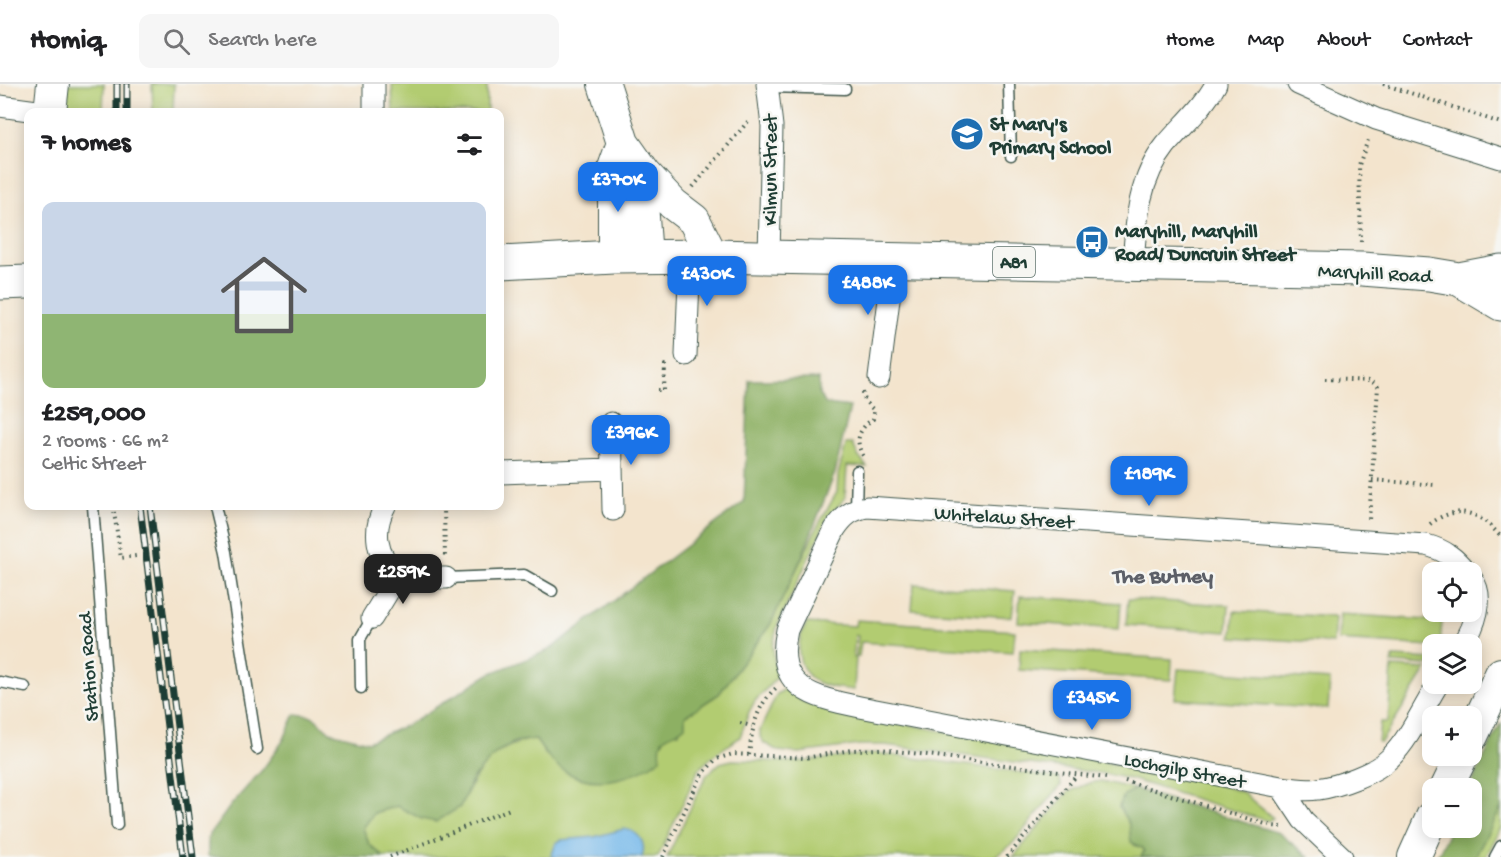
<!DOCTYPE html>
<meta charset="utf-8">
<style>
:root{--surface:#fff;--page:#f6f6f6;--text:#202124;--muted:#757577;--line:#e0e0e0;--accent:#1a73e8}
body{margin:0;font-family:"Gochi Hand",sans-serif;background:var(--page);color:var(--text);height:100vh;display:flex;flex-direction:column;font-size:22px;white-space:nowrap}
*{box-sizing:border-box;margin:0}
p{font-size:20px;color:var(--muted)}
.icon{flex:none;width:33px;height:33px;fill:none;stroke:currentColor;stroke-width:2;stroke-linecap:round;stroke-linejoin:round}
.map{position:relative;flex:1;overflow:hidden}
.sheet{position:absolute;left:24px;top:24px;width:480px;height:402px;display:flex;flex-direction:column;background:var(--surface);border-radius:12px;box-shadow:0 3px 15px #0003}
.sheet>*{flex:none}
.fabs{position:absolute;left:1422px;top:478px;display:grid;gap:12px}
.fabs a{display:grid;place-items:center;width:60px;height:60px;border-radius:12px;background:var(--surface);box-shadow:0 3px 15px #0003;font-size:30px}
.price{position:absolute;translate:-50% -51px;padding:0 14px;border-radius:12px;background:var(--accent);color:#fff;font-size:20px;line-height:39px;filter:drop-shadow(0 2px 3px #0008)}
.price::after{content:'';position:absolute;left:50%;top:36px;width:18px;height:14px;margin-left:-9px;background:inherit;clip-path:polygon(0 0,100% 0,50% 100%)}
.price.current{background:#222;color:#fff}
ul{padding:0;list-style:none}
li{display:grid;align-content:center;gap:12px;height:318px;padding:0 18px}
li+li{border-top:2px solid var(--line)}
li span{display:grid;place-items:center;height:186px;border-radius:12px;color:#555}
li>.icon{margin-inline-start:auto}
span .icon{width:108px;height:108px;fill:#fffc;stroke-width:1}
li b{font-size:26px}
h2{display:flex;justify-content:space-between;align-items:center;height:72px;padding:0 18px;font-size:26px}
header{display:flex;align-items:center;gap:36px;box-sizing:border-box;height:84px;padding:0 30px;background:var(--surface);border-bottom:2px solid var(--line)}
header strong{font-size:28px}
nav{display:flex;gap:33px;margin-inline-start:auto;font-size:21px}
.search{width:420px;height:54px;background:var(--page);display:flex;align-items:center;gap:15px;box-sizing:border-box;padding:0 21px;border-radius:12px;color:var(--muted);font-size:22px}
.map>svg:first-child{display:block}
.green{fill:#b2cc71;stroke:#688452;stroke-width:1.5}
.forest{fill:#8db063;stroke:#56764c;stroke-width:1.5}
.water{fill:#74b8ea;stroke:#4a7a8f;stroke-width:1.5}
.lines{fill:none;stroke-linecap:round;stroke-linejoin:round}
.lane-casing{stroke:#3f564b;stroke-width:13}
.street-casing{stroke:#3f564b;stroke-width:23}
.secondary-casing{stroke:#3f564b;stroke-width:34}
.primary-casing{stroke:#3f564b;stroke-width:35}
.path{stroke:#3f564b;stroke-width:4;stroke-dasharray:1.5 4.5;stroke-linecap:butt}
.lane{stroke:#fff;stroke-width:10}
.street{stroke:#fff;stroke-width:21}
.secondary{stroke:#fff;stroke-width:32}
.primary{stroke:#fff;stroke-width:33}
.rail-casing{stroke:#1f3d34;stroke-width:7}
.rail{stroke:#f6f6f2;stroke-width:4.5;stroke-dasharray:14;stroke-linecap:butt}
.labels{text-anchor:middle;stroke-width:5;stroke-linejoin:round;paint-order:stroke}
.shield{fill:#f6f6f2;stroke:#60746d;stroke-width:1.5}
.shield-label{font-size:18px;font-weight:bold;fill:#1f3d34}
.poi-label{font-size:20px;font-weight:bold;fill:#1f3d34;stroke:#f6f6f2;text-anchor:start}
.street-label{font-size:20px;fill:#1f3d34;stroke:#f6f6f2}
.quarter-label{font-size:22px;font-weight:bold;fill:#5c5f67;stroke:#f6f6f2}
</style>
<header>
<strong>Homiq</strong>
<div class="search"><svg class="icon" aria-label="search" viewBox="0 0 24 24"><circle cx="10" cy="10" r="6"/><path d="M15 15l6 6"/></svg>Search here</div>
<nav><a>Home</a><a>Map</a><a>About</a><a>Contact</a></nav>
</header>
<div class="map">
<svg width="1501" height="773" viewBox="0 0 1501 773">
<rect width="100%" height="100%" fill="#f6f6f2"/>
<filter id="ink" filterUnits="userSpaceOnUse"><feTurbulence type="fractalNoise" baseFrequency=".0167" numOctaves="2"/><feDisplacementMap in="SourceGraphic" scale="12" xChannelSelector="R" yChannelSelector="G"/><feConvolveMatrix kernelMatrix="1 2 1 2 8 2 1 2 1" color-interpolation-filters="sRGB"/></filter>
<filter id="wash" filterUnits="userSpaceOnUse"><feTurbulence type="fractalNoise" baseFrequency=".008" numOctaves="4" result="noise"/><feDisplacementMap in="SourceGraphic" scale="24" xChannelSelector="R" yChannelSelector="G"/><feGaussianBlur stdDeviation="1.35" result="paint"/><feColorMatrix in="noise" values="0 0 0 0 0 0 0 0 0 0 0 0 0 0 0 0 0 1.4 0 .05"/><feComposite in="paint" operator="in"/></filter>
<g filter="url(#wash)">
<rect width="100%" height="100%" fill="#f3e4cd"/>
<path class="green" d="M64,0H104L103,28H65Z
M152,0H174L173,28H153Z
M392,0H487V28H393Z
M846,360H853L858,372L867,383L847,382L845,414L827,435L777,542L773,563L775,582L779,591L755,617L749,628L740,653L714,671L699,685L658,773H384L369,760L363,744L374,729L397,722L422,735L460,723C478,685 491,662 535,655L546,671L660,662C664,652 669,650 679,648L685,632L719,610L770,541L817,443L837,408L838,391Z
M914,500L1015,507L1012,533L912,526Z
M1020,512L1121,519L1119,545L1018,538Z
M1128,515L1229,521L1227,548L1126,541Z
M1234,527L1335,533L1333,559L1232,553Z
M1340,530L1442,537L1440,561L1432,562L1338,556Z
M856,536L1015,547L1013,568L861,558L859,572H856L858,552L855,551L853,574L856,573L854,606C842,604 827,604 817,598C795,585 795,558 807,539L855,542Z
M1020,565L1172,575L1171,596L1019,586Z
M1393,573L1432,575L1430,581L1392,579Z
M1392,583L1427,585L1381,658H1378L1380,638H1388Z
M1178,585L1330,596L1328,625L1175,615Z
M788,603L800,616L822,624L1213,699L1242,708L1273,734L1268,737L1130,695L1106,690L885,661H859L799,669L778,667L764,659L760,653V646L777,610Z
M876,669L1055,693L1060,695L1061,701L1013,759L1005,766L993,773H667L706,692L720,679L732,676L798,678Z
M1101,697L1135,705L1132,706L1119,723L1129,740L1134,761L1142,764L1144,767L1141,773H1013L1068,708L1089,699Z
M1501,724V744L1486,773H1475Z"/>
<path class="forest" d="M819,295V311L826,320L850,323L835,389L801,475L770,541L719,610L685,632V642C670,656 657,647 661,674C635,694 597,706 566,688C553,681 544,667 535,655L515,658L497,668L473,694L460,723L436,738L422,735L397,722L374,729L363,744L369,760L384,773H209L208,771V753L231,721L263,685L283,657L295,630L312,632L330,648L368,658L409,640L489,590L549,566L744,418L749,296Z
M1501,638V724L1475,773H1437L1451,744H1472V705H1469Z
M1135,705L1279,749L1309,773H1141L1144,767L1142,764L1131,758L1129,740L1119,723L1124,711Z"/>
<path class="water" d="M624,745C639,747 647,759 642,773H551L556,759L561,756L594,753Z"/>
</g>
<g filter="url(#ink)">
<g class="lines">
<g class="lane-casing">
<path id="lane" d="M1009,0L1011,72
M767,3L845,5
M93,422L117,741
M215,422L226,468L257,665
M856,425L857,387
M446,494L524,491L552,507
M0,598L25,603
M361,604L360,555L372,534
M1495,773L1501,762"/>
</g>
<g class="street-casing">
<path id="street" d="M374,0V28
M767,0L772,42L769,172
M1298,0L1376,35L1501,74
M0,22L44,28
M1133,180C1136,137 1138,96 1166,61C1183,41 1203,24 1216,0
M686,271L690,172
M879,294L894,176
M611,339L613,426
M500,389L611,385
M385,422C373,444 374,475 399,488C413,495 431,494 446,494
M372,534L400,488
M1463,561C1474,543 1486,514 1472,495
M1281,703C1294,705 1306,707 1318,705C1339,702 1376,689 1390,674C1410,654 1423,624 1438,600
M1342,773L1303,736L1281,703L860,623C812,613 774,605 787,546L835,445C844,432 851,426 867,423L1426,461C1445,466 1455,474 1467,489"/>
</g>
<g class="secondary-casing">
<path id="secondary" d="M604,0L623,59L645,90L673,120L694,136L712,172
M50,28L53,0
M645,90L641,106L646,173
M614,173V84L623,59
M1472,652L1501,590
M1446,705L1462,672
M1414,773L1432,733"/>
</g>
<g class="primary-casing">
<path id="primary" d="M500,179L614,173L712,172L1362,185L1429,190L1459,195L1501,187
M1459,195L1501,220
M0,199L28,198"/>
</g>
<path class="path" d="M1383,0L1501,39
M693,103L750,35
M1361,158L1359,81L1369,53
M1325,295L1371,297L1378,303L1369,436
M658,306H664L665,281H670
M863,308C864,317 868,321 874,326L873,335C858,345 854,358 864,373
M1372,396L1436,401
M113,422L121,474L136,472
M444,422L445,475
M1430,440C1458,419 1480,428 1501,453
M740,639L752,642
M749,671C752,645 756,622 776,604
M1125,697L1272,742L1282,743
M390,773L510,725
M663,773L701,692L716,675L733,670L805,674L851,666L881,665L1106,694
M1007,773L1077,691"/>
<use href="#lane" class="lane"/>
<use href="#street" class="street"/>
<use href="#secondary" class="secondary"/>
<use href="#primary" class="primary"/>
<g class="rail-casing">
<path id="rail" d="M117,0V28
M127,0V28
M140,422L183,773
M150,422L193,773"/>
</g>
<use href="#rail" class="rail"/>
</g>
</g>
<defs>
<g id="school-disc" transform="scale(1.725)"><circle r="9.5" fill="#1f6fb2" stroke="#f6f6f2"/><path d="M0-5L7-2L0 1L-7-2ZM-4 1L0 2.5L4 1V4Q0 6-4 4Z" fill="#fff"/></g>
<g id="bus-disc" transform="scale(1.725)"><circle r="9.5" fill="#1f6fb2" stroke="#f6f6f2"/><path d="M-5-6H5V4H4V6H2V4H-2V6H-4V4H-5ZM-3.5-4V0h7V-4ZM-3.5 1.2v1.5H-2V1.2ZM2 1.2v1.5H3.5V1.2Z" fill="#fff"/></g>
</defs>
<g fill-rule="evenodd">
<use href="#school-disc" x="967" y="50"/>
<use href="#bus-disc" x="1092" y="158"/>
</g>
<g class="labels">
<rect class="shield" x="993" y="163" width="42" height="30" rx="4.5"/>
<g class="shield-label">
<text x="1014" y="184">A81</text>
</g>
<g class="poi-label">
<text x="990" y="46">St Mary's<tspan x="990" dy="23">Primary School</tspan></text>
<text x="1115" y="153">Maryhill, Maryhill<tspan x="1115" dy="23">Road/ Duncruin Street</tspan></text>
</g>
<g class="street-label">
<text transform="translate(769 86) rotate(-90)" y="7">Kilmun Street</text>
<text transform="translate(1375 188) rotate(3)" y="7">Maryhill Road</text>
<text transform="translate(1004 432) rotate(4)" y="7">Whitelaw Street</text>
<text transform="translate(87 583) rotate(-94)" y="7">Station Road</text>
<text transform="translate(1185 685) rotate(11)" y="7">Lochgilp Street</text>
</g>
<g class="quarter-label">
<text x="1163" y="498">The Butney</text>
</g>
</g>
</svg>
<div class="fabs">
<a><svg class="icon" aria-label="locate" viewBox="0 0 24 24"><circle cx="12" cy="12" r="6"/><path d="M12 2v4M12 18v4M2 12h4M18 12h4"/></svg></a>
<a><svg class="icon" aria-label="layers" viewBox="0 0 24 24"><path d="M12 4l9 5-9 5-9-5zM3 14l9 5 9-5"/></svg></a>
<a>+</a>
<a>−</a>
</div>
<b class="price" style="left:618px;top:129px">£370K</b>
<b class="price" style="left:707px;top:223px">£430K</b>
<b class="price" style="left:868px;top:232px">£488K</b>
<b class="price" style="left:631px;top:382px">£396K</b>
<b class="price" style="left:1149px;top:423px">£189K</b>
<b class="price current" style="left:403px;top:521px">£259K</b>
<b class="price" style="left:1092px;top:647px">£345K</b>
<section class="sheet">
<h2>7 homes<svg class="icon" aria-label="filters" viewBox="0 0 24 24"><path d="M4 7h16M4 17h16"/><circle cx="9" cy="7" r="2"/><circle cx="15" cy="17" r="2"/></svg></h2>
<ul>
<li><span style="background:linear-gradient(#c9d6e8 60%,#8fb573 0)"><svg class="icon" aria-label="home" viewBox="0 0 24 24"><path d="M3 11l9-7 9 7M6 9v11h12V9"/></svg></span><div><b>£259,000</b><p>2 rooms · 66 m²</p><p>Celtic Street</p></div></li>
</ul>
</section>
</div>
